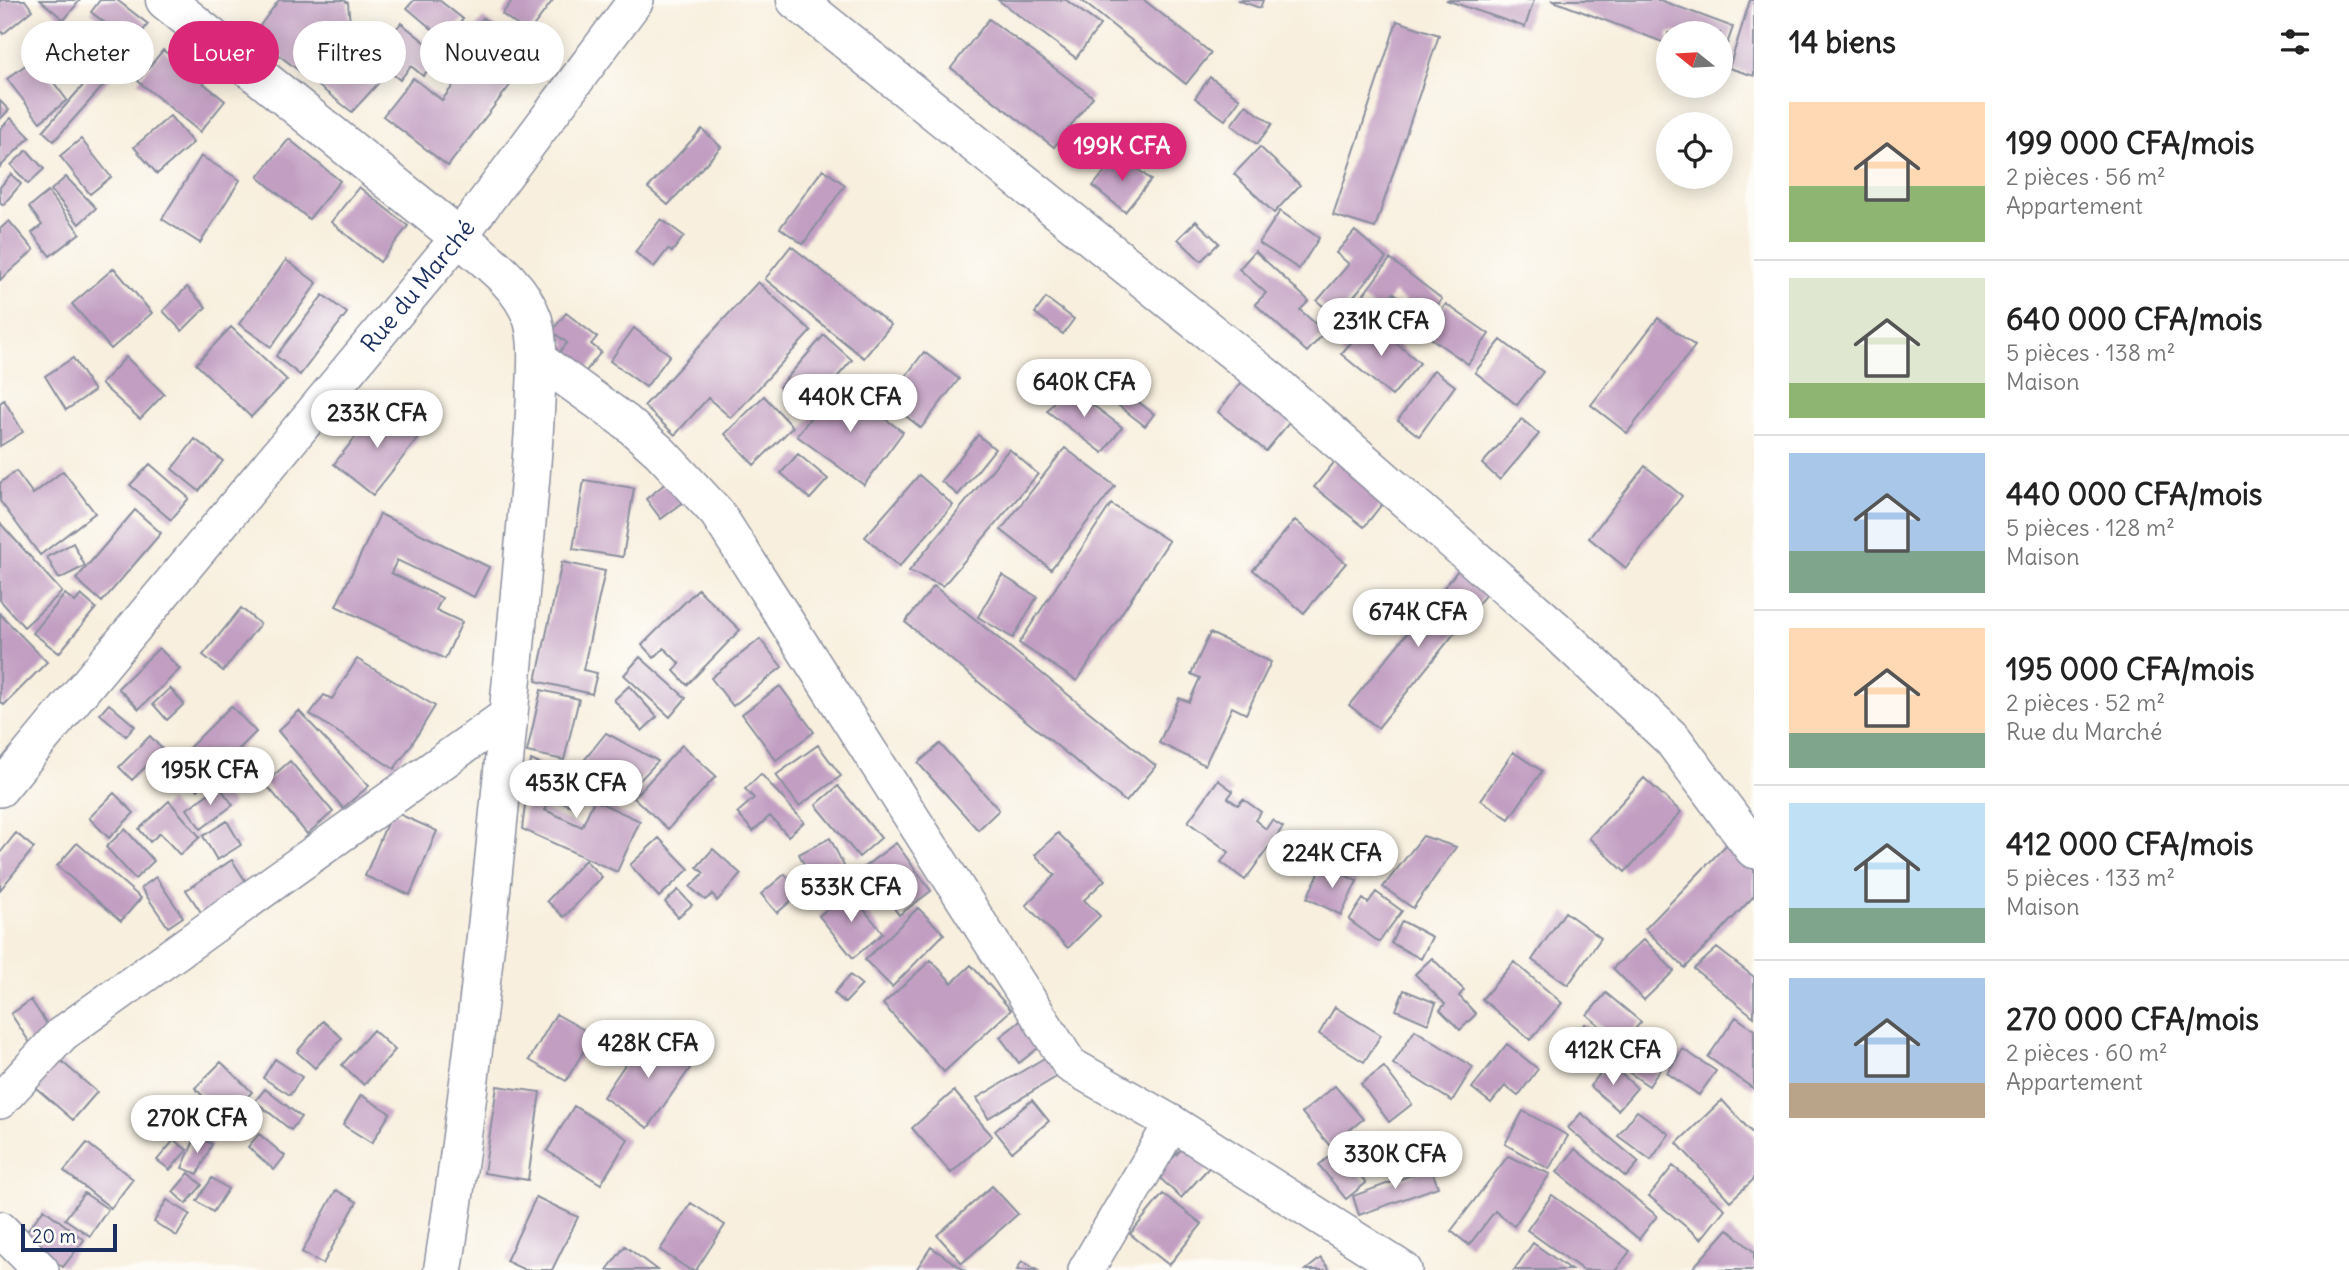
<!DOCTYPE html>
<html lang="fr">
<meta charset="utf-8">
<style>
:root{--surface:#fff;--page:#f6f6f6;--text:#222;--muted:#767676;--line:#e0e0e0;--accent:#db2777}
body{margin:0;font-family:Delius,sans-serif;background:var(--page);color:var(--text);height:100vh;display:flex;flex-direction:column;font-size:26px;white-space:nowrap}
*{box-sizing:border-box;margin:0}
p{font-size:23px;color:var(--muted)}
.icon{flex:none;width:38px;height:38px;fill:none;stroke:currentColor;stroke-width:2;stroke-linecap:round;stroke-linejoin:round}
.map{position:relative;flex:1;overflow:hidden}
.sheet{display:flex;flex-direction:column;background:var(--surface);width:595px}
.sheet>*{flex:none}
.guide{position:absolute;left:21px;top:21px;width:665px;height:63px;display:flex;gap:14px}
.needle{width:46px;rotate:288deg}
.fabs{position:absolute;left:1656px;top:21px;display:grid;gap:14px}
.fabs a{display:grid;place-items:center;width:77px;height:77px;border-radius:50%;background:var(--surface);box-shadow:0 4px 18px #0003;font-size:35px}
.scale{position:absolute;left:21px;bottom:18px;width:96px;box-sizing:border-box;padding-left:7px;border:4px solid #1b2f5e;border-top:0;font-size:19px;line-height:24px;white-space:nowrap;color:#1b2f5e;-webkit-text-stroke:5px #fdfcf7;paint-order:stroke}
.price{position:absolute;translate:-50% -60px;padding:0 16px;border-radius:24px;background:#fff;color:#222;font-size:23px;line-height:46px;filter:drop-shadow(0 2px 4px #0008)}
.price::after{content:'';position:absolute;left:50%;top:42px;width:21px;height:16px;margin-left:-10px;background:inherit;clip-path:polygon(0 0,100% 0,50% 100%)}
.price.on{background:var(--accent);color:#fff}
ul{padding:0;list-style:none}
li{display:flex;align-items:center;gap:21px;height:175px;padding:0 35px}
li+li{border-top:2px solid var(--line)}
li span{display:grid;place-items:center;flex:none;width:196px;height:140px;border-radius:0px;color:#555}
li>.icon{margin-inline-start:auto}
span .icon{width:84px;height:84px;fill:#fffc;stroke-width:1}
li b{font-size:30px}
h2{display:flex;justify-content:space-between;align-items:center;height:84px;padding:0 35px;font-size:30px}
.tag{padding:0 24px;border-radius:32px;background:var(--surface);box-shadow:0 4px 18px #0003;font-size:24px;line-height:63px}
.tag.on{background:var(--accent);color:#fff}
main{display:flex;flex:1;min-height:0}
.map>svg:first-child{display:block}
.building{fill:#c29fc2}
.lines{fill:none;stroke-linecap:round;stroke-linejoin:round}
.street-casing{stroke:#8a8f9e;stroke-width:38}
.secondary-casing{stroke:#8a8f9e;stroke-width:41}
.street{stroke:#fff;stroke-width:35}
.secondary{stroke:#fff;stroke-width:38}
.labels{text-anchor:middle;stroke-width:5;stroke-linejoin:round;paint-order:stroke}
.street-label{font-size:24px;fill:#1b2f5e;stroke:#fdfcf7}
</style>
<main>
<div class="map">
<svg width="1754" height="1270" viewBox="0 0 1754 1270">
<rect width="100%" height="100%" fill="#fdfcf7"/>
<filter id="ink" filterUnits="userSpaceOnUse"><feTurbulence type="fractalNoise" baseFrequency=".0143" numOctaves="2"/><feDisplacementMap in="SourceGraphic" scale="14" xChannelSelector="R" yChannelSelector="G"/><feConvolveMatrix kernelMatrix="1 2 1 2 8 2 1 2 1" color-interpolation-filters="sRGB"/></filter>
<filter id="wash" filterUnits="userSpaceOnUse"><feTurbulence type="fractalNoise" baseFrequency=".00686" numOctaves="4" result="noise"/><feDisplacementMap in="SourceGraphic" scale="28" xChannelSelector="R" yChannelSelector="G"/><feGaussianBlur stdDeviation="1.57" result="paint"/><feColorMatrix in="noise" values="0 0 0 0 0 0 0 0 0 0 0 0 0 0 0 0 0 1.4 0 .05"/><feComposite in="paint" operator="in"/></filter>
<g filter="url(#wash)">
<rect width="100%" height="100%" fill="#f8efde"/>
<g id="blocks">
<path class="building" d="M0,0H25L32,10L3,34L0,30Z
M40,0H80L64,20Z
M100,0H117L148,24L133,45L91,12Z
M279,0H344L348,3L353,53L385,76L352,112L253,35Z
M414,0H439L463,19L445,40L407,8Z
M513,0H553L528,33L502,14Z
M998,0H1066L1100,25L1076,58Z
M1081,0H1144L1211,53L1186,84Z
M1237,0H1263L1260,8Z
M1446,0H1534L1525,27Z
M1551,0H1660L1733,27L1721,61L1720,33H1668V44Z
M1750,0H1754V76L1729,68Z
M483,18L539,57L526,77L469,37Z
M989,19L1093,97L1054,147L951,68Z
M1397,21L1439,35L1375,228L1333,215Z
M401,23L441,55L423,76L411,66L400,80L373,58Z
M116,48L128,58L54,141L43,131Z
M163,50L225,101L200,132L138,81Z
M476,56L511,84L448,166L383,116L413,78L442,100Z
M35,58L67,100L40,122L7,79Z
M1210,77L1240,99L1225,120L1195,98Z
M0,101L9,110L0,119Z
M1246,105L1272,124L1257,144L1231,125Z
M170,116L193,143L157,174L134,147Z
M11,118L30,137L0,167V129Z
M702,129L721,147L668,205L648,188Z
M81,139L111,177L90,194L60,156Z
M289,139L340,181L309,219L258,177Z
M1260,147L1300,185L1274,213L1234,174Z
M27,150L44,169L28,184L11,165Z
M1119,154L1151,180L1125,212L1093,186Z
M201,156L240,180L200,243L162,219Z
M823,169L845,185L803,244L780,228Z
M11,174L21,184L3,205L0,202V187Z
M66,177L96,208L79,224L51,190Z
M359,187L408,226L380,262L331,222Z
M48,192L80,233L50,256L32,233L42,225L29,207Z
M1280,211L1319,238L1299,269L1259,243Z
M661,219L684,236L672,252L668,249L654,267L635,252Z
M9,221L34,250L0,280V229Z
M1196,221L1219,243L1201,261L1178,239Z
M1355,231L1386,258L1336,317L1317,301L1349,264L1336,253Z
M791,246L891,325L864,358L765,279Z
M1255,251L1309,301L1300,310L1325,332L1307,352L1255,304L1266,293L1239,269Z
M1390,259L1442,299L1428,318L1394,293L1380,312L1361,298Z
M286,260L317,283L271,347L239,324Z
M114,268L152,313L111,349L72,304Z
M758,282L811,331L731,418L708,398L675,435L644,406Z
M187,287L206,307L182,331L163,311Z
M323,295L347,313L300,375L276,356Z
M1046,298L1074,319L1063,334L1035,313Z
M1446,304L1489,334L1468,364L1425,334Z
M566,313L597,337L591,344L601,352L582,376L556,356L567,343L552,331Z
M1658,318L1695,346L1627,433L1591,405Z
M1370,321L1420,363L1392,396L1341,354Z
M231,327L287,380L251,417L196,364Z
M634,328L670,355L646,387L610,361Z
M824,335L852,360L807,412L779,387Z
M1501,340L1543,372L1517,405L1475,372Z
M924,352L959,379L921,428L887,401Z
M126,357L164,394L140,419L101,384Z
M73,358L94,391L66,410L45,376Z
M1434,370L1455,386L1419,436L1398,420Z
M1246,377L1294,417L1266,451L1218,412Z
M836,383L903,432L864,485L797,436Z
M1066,385L1122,427L1103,453L1047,411Z
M1123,390L1154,414L1145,426L1114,402Z
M764,396L793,427L754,465L725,434Z
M4,400L23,432L0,446V403Z
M381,405L419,437L373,495L334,464Z
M1522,419L1539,434L1500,480L1482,464Z
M978,435L995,449L958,495L941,481Z
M195,439L223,461L199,491L172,469Z
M1065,448L1115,486L1051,569L1001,530Z
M1009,449L1038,474L943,586L909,571Z
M798,454L828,479L810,499L781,473Z
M1341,454L1390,494L1364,527L1314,487Z
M150,464L189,498L171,520L130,485Z
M1645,466L1682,496L1626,568L1589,538Z
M16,471L33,494L63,471L95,513L40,555L0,501V483Z
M919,475L953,505L899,567L865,537Z
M584,480L634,488L623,557L573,549Z
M670,480L685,501L661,519L646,499Z
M1111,504L1169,541L1077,681L1019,643Z
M135,510L161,533L102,602L76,579Z
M380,514L489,567L474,597L397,560L391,573L442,598L436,610L462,622L445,659L336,606Z
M1295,520L1346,563L1304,613L1253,570Z
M0,523L62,592L24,627L0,600Z
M73,543L85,566L59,579L47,557Z
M562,562L605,571L583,670L597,673L592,694L536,681Z
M1459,569L1487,593L1378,728L1349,705Z
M1002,575L1037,597L1013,638L978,617Z
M934,586L1156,766L1126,802L905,622Z
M698,589L740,630L687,685L674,671L680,664L664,648L654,658L642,645Z
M65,594L75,602L81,595L96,608L59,653L33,633Z
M241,608L260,624L223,671L203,655Z
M0,614L47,662L4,705L0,701Z
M1210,633L1271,662L1246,714L1232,707L1205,765L1159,743L1179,698L1189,702L1200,678L1191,674Z
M760,639L782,667L733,706L711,678Z
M159,648L180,669L139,709L118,688Z
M640,657L686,698L670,717L624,675Z
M357,659L435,706L410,747L394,769L310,714L324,695L332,699Z
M629,686L657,717L642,731L614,700Z
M780,686L814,732L776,760L742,714Z
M170,688L184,704L167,720L153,704Z
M541,690L579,699L564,760L527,752Z
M109,704L135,726L126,736L100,714Z
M231,706L256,732L198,790L172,765Z
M299,711L369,786L343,808L278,731Z
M606,733L658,761L625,796L578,768Z
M150,736L163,750L132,780L119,767Z
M940,744L999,810L978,830L918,763Z
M682,745L716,776L668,829L634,798Z
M818,745L841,776L799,806L776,775Z
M1513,752L1542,771L1509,819L1481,800Z
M531,760L581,783L571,806L552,797L545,810L582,827L594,800L640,821L617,872L522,829Z
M290,761L333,812L307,834L265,783Z
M761,774L804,822L788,836L770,816L753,831L737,813L754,798L745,789Z
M1644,778L1681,812L1625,872L1589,838Z
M1218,780L1233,791L1228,798L1238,805L1243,799L1261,812L1255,820L1266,829L1272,820L1283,827L1245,880L1221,862L1229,852L1188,822Z
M219,786L233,805L201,829L187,809Z
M838,786L881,838L859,857L816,805Z
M114,793L134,813L109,838L89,818Z
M169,801L200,837L180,855L160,833L150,842L139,829Z
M392,811L437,831L410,895L365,876Z
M227,821L241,845L217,860L203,836Z
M125,829L154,861L135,879L106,847Z
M16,833L34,848L0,890V853Z
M1058,833L1105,880L1084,900L1100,916L1068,948L1026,905L1055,875L1035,855Z
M1423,836L1456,847L1413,908L1383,887Z
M659,838L689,869L659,897L630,865Z
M830,838L845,868L814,885L799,854Z
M1731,840L1754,862V896L1685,968L1645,929Z
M77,843L141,898L121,921L57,866Z
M896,843L931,891L899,915L864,867Z
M713,849L741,874L717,901L713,894L705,900L690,887L704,873L697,867Z
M232,860L250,888L205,918L186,890Z
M585,860L602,877L564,917L547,901Z
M1323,864L1357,881L1341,915L1307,898Z
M785,874L800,893L777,913L761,894Z
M156,877L183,917L168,927L141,888Z
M678,890L692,905L678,917L665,902Z
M849,891L883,933L853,958L819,916Z
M1376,892L1402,911L1379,942L1349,920L1363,899L1368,903Z
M918,908L944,934L892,987L865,960Z
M1565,912L1601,938L1568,985L1532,960Z
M1402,921L1432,937L1421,959L1391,943Z
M1644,939L1674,971L1644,1000L1613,968Z
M1717,948L1754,977V1017L1694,969Z
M1432,958L1464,990L1459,996L1476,1014L1460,1030L1440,1010L1445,1004L1415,974Z
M931,960L952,983L971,965L1011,1010L944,1072L883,1004Z
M1514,962L1562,1003L1530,1040L1482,999Z
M850,975L862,985L845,1003L834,993Z
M1404,990L1436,1003L1428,1024L1396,1010Z
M1606,993L1641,1022L1622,1045L1587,1015Z
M31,1000L53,1033L32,1046L11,1014Z
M1335,1007L1381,1035L1364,1062L1319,1034Z
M556,1014L593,1035L566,1081L529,1060Z
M1736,1017L1754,1030V1089L1708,1057Z
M1023,1019L1042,1045L1019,1063L1000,1037Z
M323,1021L342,1038L315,1068L297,1052Z
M1585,1024L1610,1050L1598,1062L1573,1036Z
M373,1030L395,1050L364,1085L342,1065Z
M1415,1030L1473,1067L1452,1101L1393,1064Z
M647,1032L693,1064L648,1128L603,1097Z
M1507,1044L1538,1069L1518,1096L1505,1086L1491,1103L1472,1088Z
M1636,1044L1664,1063L1649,1086L1621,1067Z
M1683,1049L1716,1071L1699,1095L1667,1073Z
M53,1054L97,1092L73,1120L29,1082Z
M1046,1057L1058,1076L988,1118L977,1098Z
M275,1059L302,1077L290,1095L263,1078Z
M221,1062L252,1092L225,1119L195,1088Z
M1609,1063L1637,1088L1618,1110L1590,1086Z
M1384,1067L1412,1104L1389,1122L1361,1084Z
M497,1086L540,1092L528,1180L484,1173Z
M1335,1086L1363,1119L1330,1146L1302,1113Z
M265,1089L301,1117L291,1130L255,1101Z
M954,1091L992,1136L951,1173L912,1128Z
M361,1095L390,1113L372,1143L343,1125Z
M1032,1100L1049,1121L1012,1152L995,1131Z
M1722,1100L1754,1135V1179L1730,1201L1677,1143Z
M574,1106L628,1139L601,1184L547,1151Z
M1523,1111L1568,1136L1549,1169L1505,1144Z
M1637,1111L1669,1134L1651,1160L1618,1136Z
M1581,1113L1639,1162L1626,1177L1568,1128Z
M259,1134L285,1156L274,1170L248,1147Z
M196,1136L212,1144L198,1174L182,1168Z
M174,1140L187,1150L170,1170L157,1160Z
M1190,1140L1214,1162L1181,1198L1157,1175Z
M87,1143L133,1179L111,1208L64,1171Z
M1339,1148L1366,1183L1346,1199L1319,1165Z
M1575,1149L1657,1216L1639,1239L1557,1172Z
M1508,1156L1550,1174L1514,1226L1495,1211L1469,1245L1451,1231Z
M1673,1166L1725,1209L1701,1239L1649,1196Z
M1431,1168L1438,1187L1359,1215L1353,1196Z
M189,1173L202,1185L186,1204L173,1192Z
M212,1178L228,1189L213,1212L197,1201Z
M992,1186L1018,1214L962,1263L937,1235Z
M336,1190L357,1202L323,1264L302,1252Z
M84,1193L108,1209L90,1236L65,1219Z
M1163,1194L1202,1224L1169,1265L1130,1234Z
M1552,1195L1630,1251L1616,1270H1583L1527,1230Z
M536,1197L578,1217L552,1270H525L506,1261Z
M167,1200L190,1214L177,1236L154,1222Z
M691,1203L725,1225L696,1270H690L660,1250Z
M44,1209L84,1240L63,1267L23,1236Z
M1728,1229L1754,1252V1270H1691Z
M1533,1243L1571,1270H1514Z
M625,1246L657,1270H607Z
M931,1247L964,1270H916Z
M1321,1258L1330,1270H1306Z
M1022,1261L1037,1270H1017Z"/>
</g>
</g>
<g filter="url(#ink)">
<use href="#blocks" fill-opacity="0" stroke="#8a8f9e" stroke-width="2"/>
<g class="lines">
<g class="street-casing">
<g id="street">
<path d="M538,359L626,422L660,452L717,513L1070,1065L1172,1123L1404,1270"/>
<path id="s1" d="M0,789L459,237L636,0"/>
<path d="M0,1101L62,1034L509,714"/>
<path d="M0,1229L41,1270"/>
<path d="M1086,1270L1172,1123"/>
</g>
</g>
<g class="secondary-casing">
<path id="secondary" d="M165,0L459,237C486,260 521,284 533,320C539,342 537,367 536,390C534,447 528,504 523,561C501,798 479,1035 443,1270
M796,0L1272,382L1559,633L1673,740L1754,849"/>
</g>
<use href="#street" class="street"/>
<use href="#secondary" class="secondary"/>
</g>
</g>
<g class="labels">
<g class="street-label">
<text dy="8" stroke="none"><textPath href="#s1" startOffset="654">Rue du Marché</textPath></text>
</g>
</g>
</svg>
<div class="fabs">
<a><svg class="needle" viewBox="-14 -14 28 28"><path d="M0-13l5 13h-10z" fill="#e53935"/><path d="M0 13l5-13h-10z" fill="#767676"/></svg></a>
<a><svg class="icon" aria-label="locate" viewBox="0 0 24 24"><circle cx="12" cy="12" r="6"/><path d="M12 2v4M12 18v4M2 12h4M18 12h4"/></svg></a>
</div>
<div class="scale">20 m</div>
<b class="price on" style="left:1122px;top:183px">199K CFA</b>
<b class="price" style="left:1381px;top:358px">231K CFA</b>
<b class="price" style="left:1084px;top:419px">640K CFA</b>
<b class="price" style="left:850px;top:434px">440K CFA</b>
<b class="price" style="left:377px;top:450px">233K CFA</b>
<b class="price" style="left:1418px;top:649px">674K CFA</b>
<b class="price" style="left:210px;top:807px">195K CFA</b>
<b class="price" style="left:576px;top:820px">453K CFA</b>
<b class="price" style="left:1332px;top:890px">224K CFA</b>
<b class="price" style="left:851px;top:924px">533K CFA</b>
<b class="price" style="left:648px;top:1080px">428K CFA</b>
<b class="price" style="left:1613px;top:1087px">412K CFA</b>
<b class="price" style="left:197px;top:1155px">270K CFA</b>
<b class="price" style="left:1395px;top:1191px">330K CFA</b>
<div class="guide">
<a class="tag">Acheter</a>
<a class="tag on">Louer</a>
<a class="tag">Filtres</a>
<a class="tag">Nouveau</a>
</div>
</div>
<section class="sheet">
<h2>14 biens<svg class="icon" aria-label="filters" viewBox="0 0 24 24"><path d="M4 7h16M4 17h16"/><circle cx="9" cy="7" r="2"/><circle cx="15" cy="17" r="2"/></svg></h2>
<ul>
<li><span style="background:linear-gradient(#ffd9b3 60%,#8fb573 0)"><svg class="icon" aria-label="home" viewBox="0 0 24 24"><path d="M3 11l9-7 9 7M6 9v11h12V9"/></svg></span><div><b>199 000 CFA/mois</b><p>2 pièces · 56 m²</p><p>Appartement</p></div></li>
<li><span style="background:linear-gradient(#dfe7d0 75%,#8fb573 0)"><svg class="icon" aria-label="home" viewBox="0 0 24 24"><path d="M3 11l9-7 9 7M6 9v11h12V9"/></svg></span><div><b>640 000 CFA/mois</b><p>5 pièces · 138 m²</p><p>Maison</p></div></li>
<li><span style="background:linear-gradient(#a9c7e8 70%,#7fa58c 0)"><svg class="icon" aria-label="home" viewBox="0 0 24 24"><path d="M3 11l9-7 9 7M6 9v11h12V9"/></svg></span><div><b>440 000 CFA/mois</b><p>5 pièces · 128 m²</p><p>Maison</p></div></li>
<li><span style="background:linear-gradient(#ffd9b3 75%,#7fa58c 0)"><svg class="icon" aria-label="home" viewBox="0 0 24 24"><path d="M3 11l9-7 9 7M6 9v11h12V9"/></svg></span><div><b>195 000 CFA/mois</b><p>2 pièces · 52 m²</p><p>Rue du Marché</p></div></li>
<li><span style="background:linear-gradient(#bfe0f5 75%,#7fa58c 0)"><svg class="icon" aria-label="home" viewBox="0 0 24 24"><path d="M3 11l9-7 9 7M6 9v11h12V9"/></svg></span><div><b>412 000 CFA/mois</b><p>5 pièces · 133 m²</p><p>Maison</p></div></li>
<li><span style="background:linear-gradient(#a9c7e8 75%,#b9a48a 0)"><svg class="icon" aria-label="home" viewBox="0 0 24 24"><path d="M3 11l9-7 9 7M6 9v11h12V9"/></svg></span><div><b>270 000 CFA/mois</b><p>2 pièces · 60 m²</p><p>Appartement</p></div></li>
</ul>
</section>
</main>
